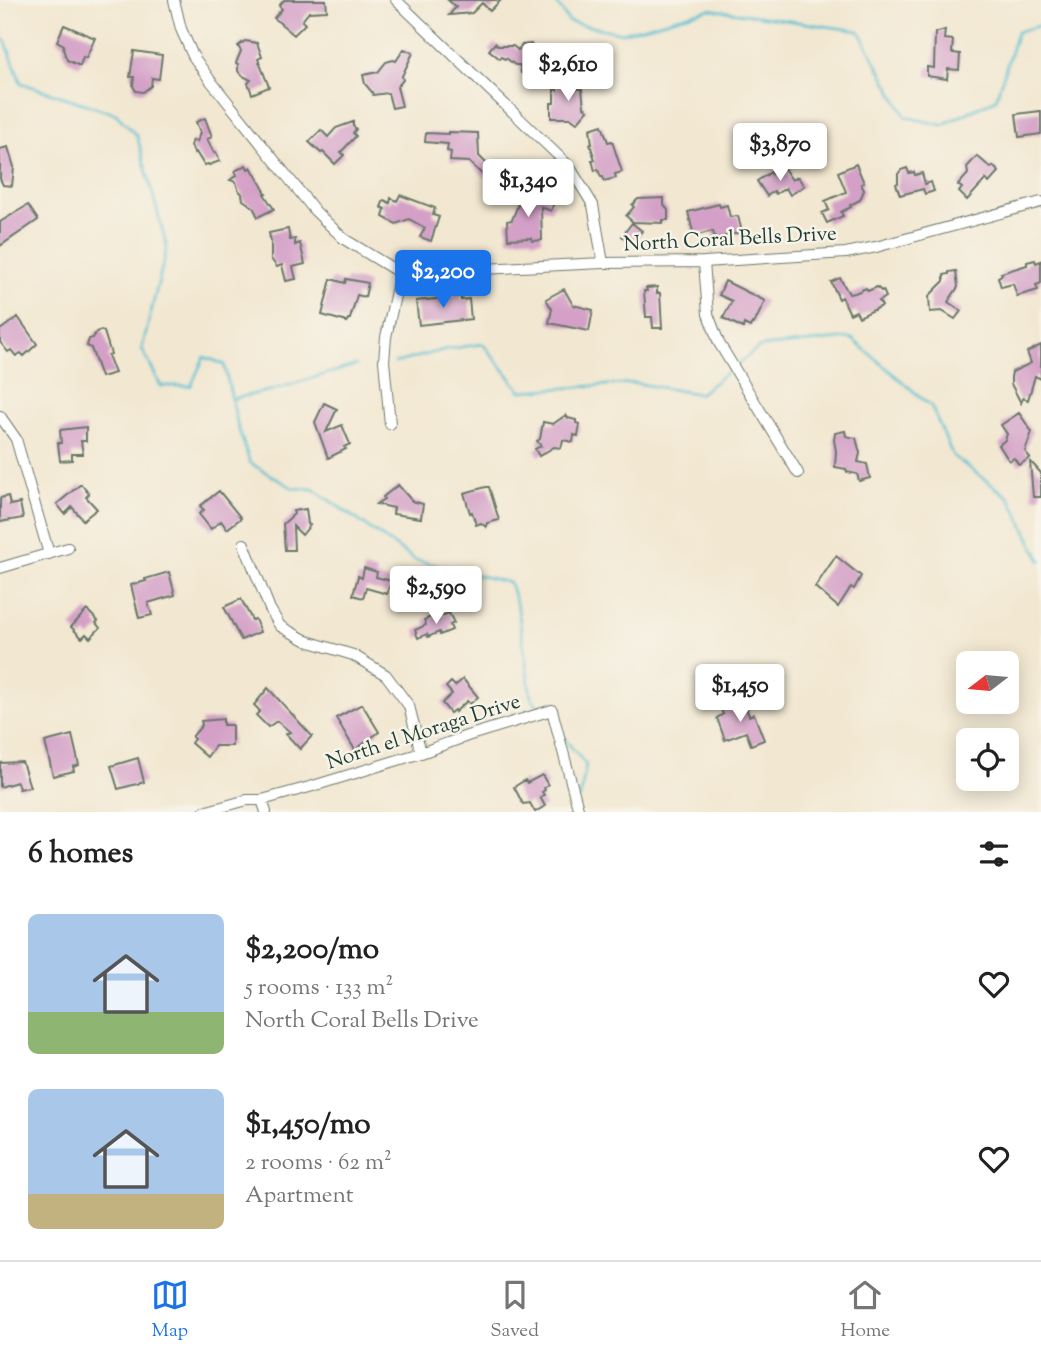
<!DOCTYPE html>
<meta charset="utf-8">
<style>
:root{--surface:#fff;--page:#f2f2f2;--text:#222;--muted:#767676;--line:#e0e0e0;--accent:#1a73e8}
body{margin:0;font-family:"Sorts Mill Goudy",serif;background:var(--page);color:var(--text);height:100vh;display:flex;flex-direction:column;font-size:26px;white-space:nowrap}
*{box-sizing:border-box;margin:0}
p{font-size:23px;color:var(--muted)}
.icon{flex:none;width:38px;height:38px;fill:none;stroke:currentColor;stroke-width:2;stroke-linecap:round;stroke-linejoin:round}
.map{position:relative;height:812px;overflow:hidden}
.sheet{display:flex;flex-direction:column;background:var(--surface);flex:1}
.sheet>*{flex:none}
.needle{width:46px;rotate:254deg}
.controls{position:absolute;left:956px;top:651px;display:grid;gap:14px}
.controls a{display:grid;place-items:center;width:63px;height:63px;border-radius:10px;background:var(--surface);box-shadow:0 4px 18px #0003;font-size:35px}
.price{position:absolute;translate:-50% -60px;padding:0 16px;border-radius:7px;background:#fff;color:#222;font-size:23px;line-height:46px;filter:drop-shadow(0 2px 4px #0008)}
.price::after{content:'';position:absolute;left:50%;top:42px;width:21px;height:16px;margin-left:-10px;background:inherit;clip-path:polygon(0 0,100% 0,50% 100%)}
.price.active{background:var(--accent);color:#fff}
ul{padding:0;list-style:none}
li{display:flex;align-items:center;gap:21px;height:175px;padding:0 28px}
li span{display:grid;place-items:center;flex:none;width:196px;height:140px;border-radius:10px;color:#555}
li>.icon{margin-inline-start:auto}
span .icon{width:84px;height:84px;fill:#fffc;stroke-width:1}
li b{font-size:30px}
h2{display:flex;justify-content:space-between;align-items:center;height:84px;padding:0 28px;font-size:30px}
.menu{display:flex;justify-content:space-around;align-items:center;height:98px;border-top:2px solid var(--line);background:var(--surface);font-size:19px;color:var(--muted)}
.menu a{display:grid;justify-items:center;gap:4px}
.menu .active{color:var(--accent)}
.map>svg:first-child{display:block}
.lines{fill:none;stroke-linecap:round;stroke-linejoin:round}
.stream{stroke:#53bdd0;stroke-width:2.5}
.building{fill:#d4a0c7}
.minor-casing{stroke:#69786b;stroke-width:12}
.minor{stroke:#fff;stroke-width:10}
.labels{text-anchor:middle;stroke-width:5;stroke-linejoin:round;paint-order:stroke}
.street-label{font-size:21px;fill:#1f3d34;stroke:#f7f3e8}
</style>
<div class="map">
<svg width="1041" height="812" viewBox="0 0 1041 812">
<rect width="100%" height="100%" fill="#f7f3e8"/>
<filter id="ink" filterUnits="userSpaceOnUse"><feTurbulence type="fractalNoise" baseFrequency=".0143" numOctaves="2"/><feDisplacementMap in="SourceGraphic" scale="14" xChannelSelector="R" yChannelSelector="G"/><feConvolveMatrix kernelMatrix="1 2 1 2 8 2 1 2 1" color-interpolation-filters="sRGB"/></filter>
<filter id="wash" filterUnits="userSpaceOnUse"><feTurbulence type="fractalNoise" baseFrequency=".00686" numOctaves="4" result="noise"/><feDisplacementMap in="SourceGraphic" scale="28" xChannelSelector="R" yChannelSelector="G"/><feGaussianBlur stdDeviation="1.57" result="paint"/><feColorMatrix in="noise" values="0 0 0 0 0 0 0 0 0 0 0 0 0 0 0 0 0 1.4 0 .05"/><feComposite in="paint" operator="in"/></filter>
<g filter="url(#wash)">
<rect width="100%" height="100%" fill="#f2e7d0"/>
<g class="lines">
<path class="stream" d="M555,0L569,22L622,33L710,9L859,31L906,117L942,125L996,99L1017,32L1041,25
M0,37L6,42L21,83L116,114L137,136L167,247L142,349L161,386H191L204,357L224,364L238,427L250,463L293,488L313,489L415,560L510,583L518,609L531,697L541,710
M395,363L447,349L483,344L521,391L635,383L699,394L760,347L851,338L931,406L953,456L1010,498L1041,561
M232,399L273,390L356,365
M563,737L586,765L580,798"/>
</g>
<g id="blocks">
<path class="building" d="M284,0H326L327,11L309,12L302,21L305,24L294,35L274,18L282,9L279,6Z
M448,0H501L490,11L482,3L472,13L449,15L456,7Z
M64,25L95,38L86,58L83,57L80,66L67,60L63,49L64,45L57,41Z
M945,30L944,39L953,40L952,53L960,54L959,70L948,69L947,79L927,76V67L934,68L935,33Z
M245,41L257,43L262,57L258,59L269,87L252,94L248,83L251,80L241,75L238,71V64L236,63L241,51L238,46Z
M495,43L498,46H513L518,50L522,45L531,44L536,68H532L533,72L521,73L520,65H515L506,58L505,59L501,57L500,59L489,50Z
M404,49L413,53L402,76L403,80L397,87L402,106L392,108L388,93L373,95L372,92L365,84L363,75L378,72L386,62L393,60L396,61Z
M134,51L162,55L159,79L152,78L151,86L143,92L136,91L133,86L134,77H130Z
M574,84V89H582L584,107L588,110L577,123L570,118H551V103H554V89L557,90L556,85Z
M1041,111V134L1019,137L1016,114Z
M205,118L212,137L207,139L214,153L216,152L220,161L209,165L208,164L204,165L196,152L194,153L191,145L193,140L197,142L200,132L196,122Z
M353,122V126L356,129L353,133L356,136L341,152L344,155L335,164L323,152L321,153L309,142L321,130L328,137L336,128Z
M602,125L608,142L612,141L622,172L615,174L616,178L604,181L603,177H601L598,169L595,171L592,160H595L590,144H592L590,129Z
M448,132L478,133L479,156L493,170L486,178L469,162L450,161L451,152L447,151L448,144L425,142L426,133L448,134Z
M8,147L14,167L12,186L3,185L0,179V149Z
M977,156L991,168L993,166L999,172L989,183L986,179L967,200L959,192L962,188L958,185L968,174L967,167Z
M856,164L864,183L861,184L864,190L860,200L850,205L851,207L841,212L843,216L827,223L822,213L829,210L825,201L846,192L838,172Z
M246,165L248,169L251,167L266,193L264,194L274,209L258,217L253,207L243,200L242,194L238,189L236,182L230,180L237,175L235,171Z
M783,167L792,180L798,177L804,186L790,195L786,188L776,194L774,191L767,196L757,181L771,172L772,174Z
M907,168L909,173L914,172L915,175L922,173L925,184L931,182L934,191L925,194L923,189L900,195L896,184L898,183V174L901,170Z
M400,195L435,208L433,215L439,217L431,241L420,237L425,228L409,219L396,224L383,217L385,209L381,207L384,200L390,203L391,198L397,201Z
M541,196L554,203L551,211L541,207L542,240L532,241L531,238L508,239L507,221L512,220L521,197L531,201Z
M664,198V205L668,210V220H663V223L633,222L626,216L634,207L632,205L638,199Z
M719,204L720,207L727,205L730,217L738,216L742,232L715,239L713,231L694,236L688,212Z
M28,205L38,220L0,246V222Z
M632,223L642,231L631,244L622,236Z
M288,229L290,240L295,239V245L300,243L305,264L293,267L296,279L286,281L282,265L277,267L271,259V242L269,233Z
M1035,260L1036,263L1041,261V283L1036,285L1038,290L1017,296L1013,284L1001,287L998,277L1002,275L1001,273L1027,265V262Z
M956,271L958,287L948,302L961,311L955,319L942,311L930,312L929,296L944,281V275L949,274V272Z
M840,278L849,294L855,293L866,288L868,291L877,287L881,291L883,290L886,297L879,301L882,306L859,317L856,311L850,314L842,297L839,299L831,282Z
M331,279L345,283L346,279L368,283L365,297L357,295L350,319H348L347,322L322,315Z
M725,281L765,301L754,324L752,323L750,327L744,324L743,328L723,318L732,301L719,295Z
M657,287V293H660L662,328H653L652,317H646L644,291H647L646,288Z
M564,289L573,305L593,310L589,331L549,323L552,309L546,299Z
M455,295V297L461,296V300L469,299L471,319L419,325L416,301L447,298V296Z
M18,317L37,344L24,356L21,353L16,356L11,350L8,352L0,342V330Z
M101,330L104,332L111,354L108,355L115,373L101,377L91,348L87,346L89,339L93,338L96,332Z
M1041,345V379L1035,376L1028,400L1023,398L1021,403L1011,384V377L1012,372L1031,363L1027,352Z
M324,403L337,409L326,432L342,425L350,444L344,447L346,449L328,458L315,422Z
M1019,413L1032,432L1025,451L1030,458L1019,465L1014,458L1009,461L999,445L1005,440L1007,434L1001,425Z
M566,415L568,418L576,420V423L580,424L578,436L574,435L573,442L563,440L561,448L554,447L539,456L535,449L541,446L537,441L540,439L543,422L553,424Z
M86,427V441H81L83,454H72V460L60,461L58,443H61L60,430Z
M845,431L846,436L856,438L860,453L858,462L867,464L870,478L859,481L857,474L847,472L846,469L835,467L836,451L834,440L835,433Z
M1030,461L1041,473V497H1033Z
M81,484L89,494L86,497L97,509L83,520L72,507L65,514L57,504Z
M398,485L412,501L423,504L421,518L393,514L394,508L376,504L384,499L383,497Z
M486,487H489L499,520L487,523L486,527L481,523L476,525L472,512L470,513L464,493Z
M219,491L241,518L227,529L221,521L211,529L199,514L204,510L200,506Z
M8,496L10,505L20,503L23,518L0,522V498Z
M306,509L308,524L310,525L302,535L293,526L294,550H285L283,524L294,514L293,511Z
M836,556L861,576L854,589L851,587L838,607L815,587Z
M364,568L377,572L376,577L391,581L387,594L366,588L363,598L353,595L358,576L362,578Z
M169,572L175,595L148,603L152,615L139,618L131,585L146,581L145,579Z
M241,599L252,620L255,619L260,632L241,640L224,607Z
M87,610L98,621L96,623L100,628L90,638L86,634L82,638L71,627Z
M440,613L441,616L449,613L454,623L450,625L452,630L440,635L439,632L428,637L427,634L418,638L415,630L426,625L424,620Z
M463,679L478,697L470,704L467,701L455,712L454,710L450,713L442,703L452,694L446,687L451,682L455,686Z
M268,688L312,736L300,749L286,734L290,732L277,721L268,727L256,715L260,711L254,705Z
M362,704L379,732L355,750L336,718Z
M734,704L735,708L745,704L749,716L754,714L764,740L751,745L746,732L725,740L717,718L723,714L721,709Z
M223,719V725H232V746H215L207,757L191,743L194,739L192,737L202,725L201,721Z
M72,735L79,765L73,767L74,771L53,776L45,742Z
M138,758L144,782L118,789L111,766Z
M22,762L30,787L19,789L17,782L0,787V763Z
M542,775L548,785L544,788L545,790L542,792L544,795L540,797L545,806L535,812L530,803L523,804L514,787L525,780L527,783Z"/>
</g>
</g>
<g filter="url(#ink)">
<use href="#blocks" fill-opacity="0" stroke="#69786b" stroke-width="2"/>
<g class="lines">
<g class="minor-casing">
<path id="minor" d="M174,0L181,29L193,56L210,80L315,211L344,239L400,273L603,263L704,262L846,253L876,247L1041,202
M396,0L569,166L593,205L603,263
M704,262L708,314L719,343L798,473
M0,416L16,439L49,554
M390,424L384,361L386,337L400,273
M244,544L270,609L280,626L307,641L353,655L386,675L409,706L421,753
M0,568L68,548
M262,800L266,812
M204,812L247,800H262L313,786L421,753L467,736L552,710L579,812"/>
</g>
<use href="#minor" class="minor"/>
</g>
</g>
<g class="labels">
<g class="street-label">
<text transform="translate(730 238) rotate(-3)" y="7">North Coral Bells Drive</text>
<text transform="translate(423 731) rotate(-18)" y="7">North el Moraga Drive</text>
</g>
</g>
</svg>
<div class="controls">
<a><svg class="needle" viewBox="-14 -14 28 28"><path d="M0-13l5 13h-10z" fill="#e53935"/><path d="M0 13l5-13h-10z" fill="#767676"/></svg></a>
<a><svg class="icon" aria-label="locate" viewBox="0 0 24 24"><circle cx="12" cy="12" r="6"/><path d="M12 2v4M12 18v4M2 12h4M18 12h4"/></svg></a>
</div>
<b class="price" style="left:568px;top:103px">$2,610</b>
<b class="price" style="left:780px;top:183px">$3,870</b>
<b class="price" style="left:528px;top:219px">$1,340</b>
<b class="price active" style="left:443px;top:310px">$2,200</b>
<b class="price" style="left:436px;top:626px">$2,590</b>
<b class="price" style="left:740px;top:724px">$1,450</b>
</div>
<section class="sheet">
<h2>6 homes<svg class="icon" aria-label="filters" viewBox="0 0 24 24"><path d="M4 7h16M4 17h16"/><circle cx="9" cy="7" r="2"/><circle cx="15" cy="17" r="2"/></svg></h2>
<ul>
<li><span style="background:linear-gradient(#a9c7e8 70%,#8fb573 0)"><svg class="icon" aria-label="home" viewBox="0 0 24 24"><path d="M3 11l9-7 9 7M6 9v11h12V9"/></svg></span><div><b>$2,200/mo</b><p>5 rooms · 133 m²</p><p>North Coral Bells Drive</p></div><svg class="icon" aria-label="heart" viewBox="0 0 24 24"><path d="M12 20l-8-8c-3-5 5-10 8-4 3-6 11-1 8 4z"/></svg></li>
<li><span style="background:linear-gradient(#a9c7e8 75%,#c2b280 0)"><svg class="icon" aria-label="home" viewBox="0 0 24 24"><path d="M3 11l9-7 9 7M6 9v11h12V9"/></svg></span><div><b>$1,450/mo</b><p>2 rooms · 62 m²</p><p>Apartment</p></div><svg class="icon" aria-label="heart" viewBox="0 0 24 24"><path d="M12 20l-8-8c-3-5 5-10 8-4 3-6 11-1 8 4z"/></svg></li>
</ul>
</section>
<nav class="menu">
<a class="active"><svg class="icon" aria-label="map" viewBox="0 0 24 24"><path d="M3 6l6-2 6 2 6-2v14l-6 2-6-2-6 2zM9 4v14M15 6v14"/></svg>Map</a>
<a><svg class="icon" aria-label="saved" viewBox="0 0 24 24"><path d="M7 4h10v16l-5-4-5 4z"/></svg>Saved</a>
<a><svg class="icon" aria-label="home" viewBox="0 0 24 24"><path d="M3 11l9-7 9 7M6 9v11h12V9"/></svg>Home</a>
</nav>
